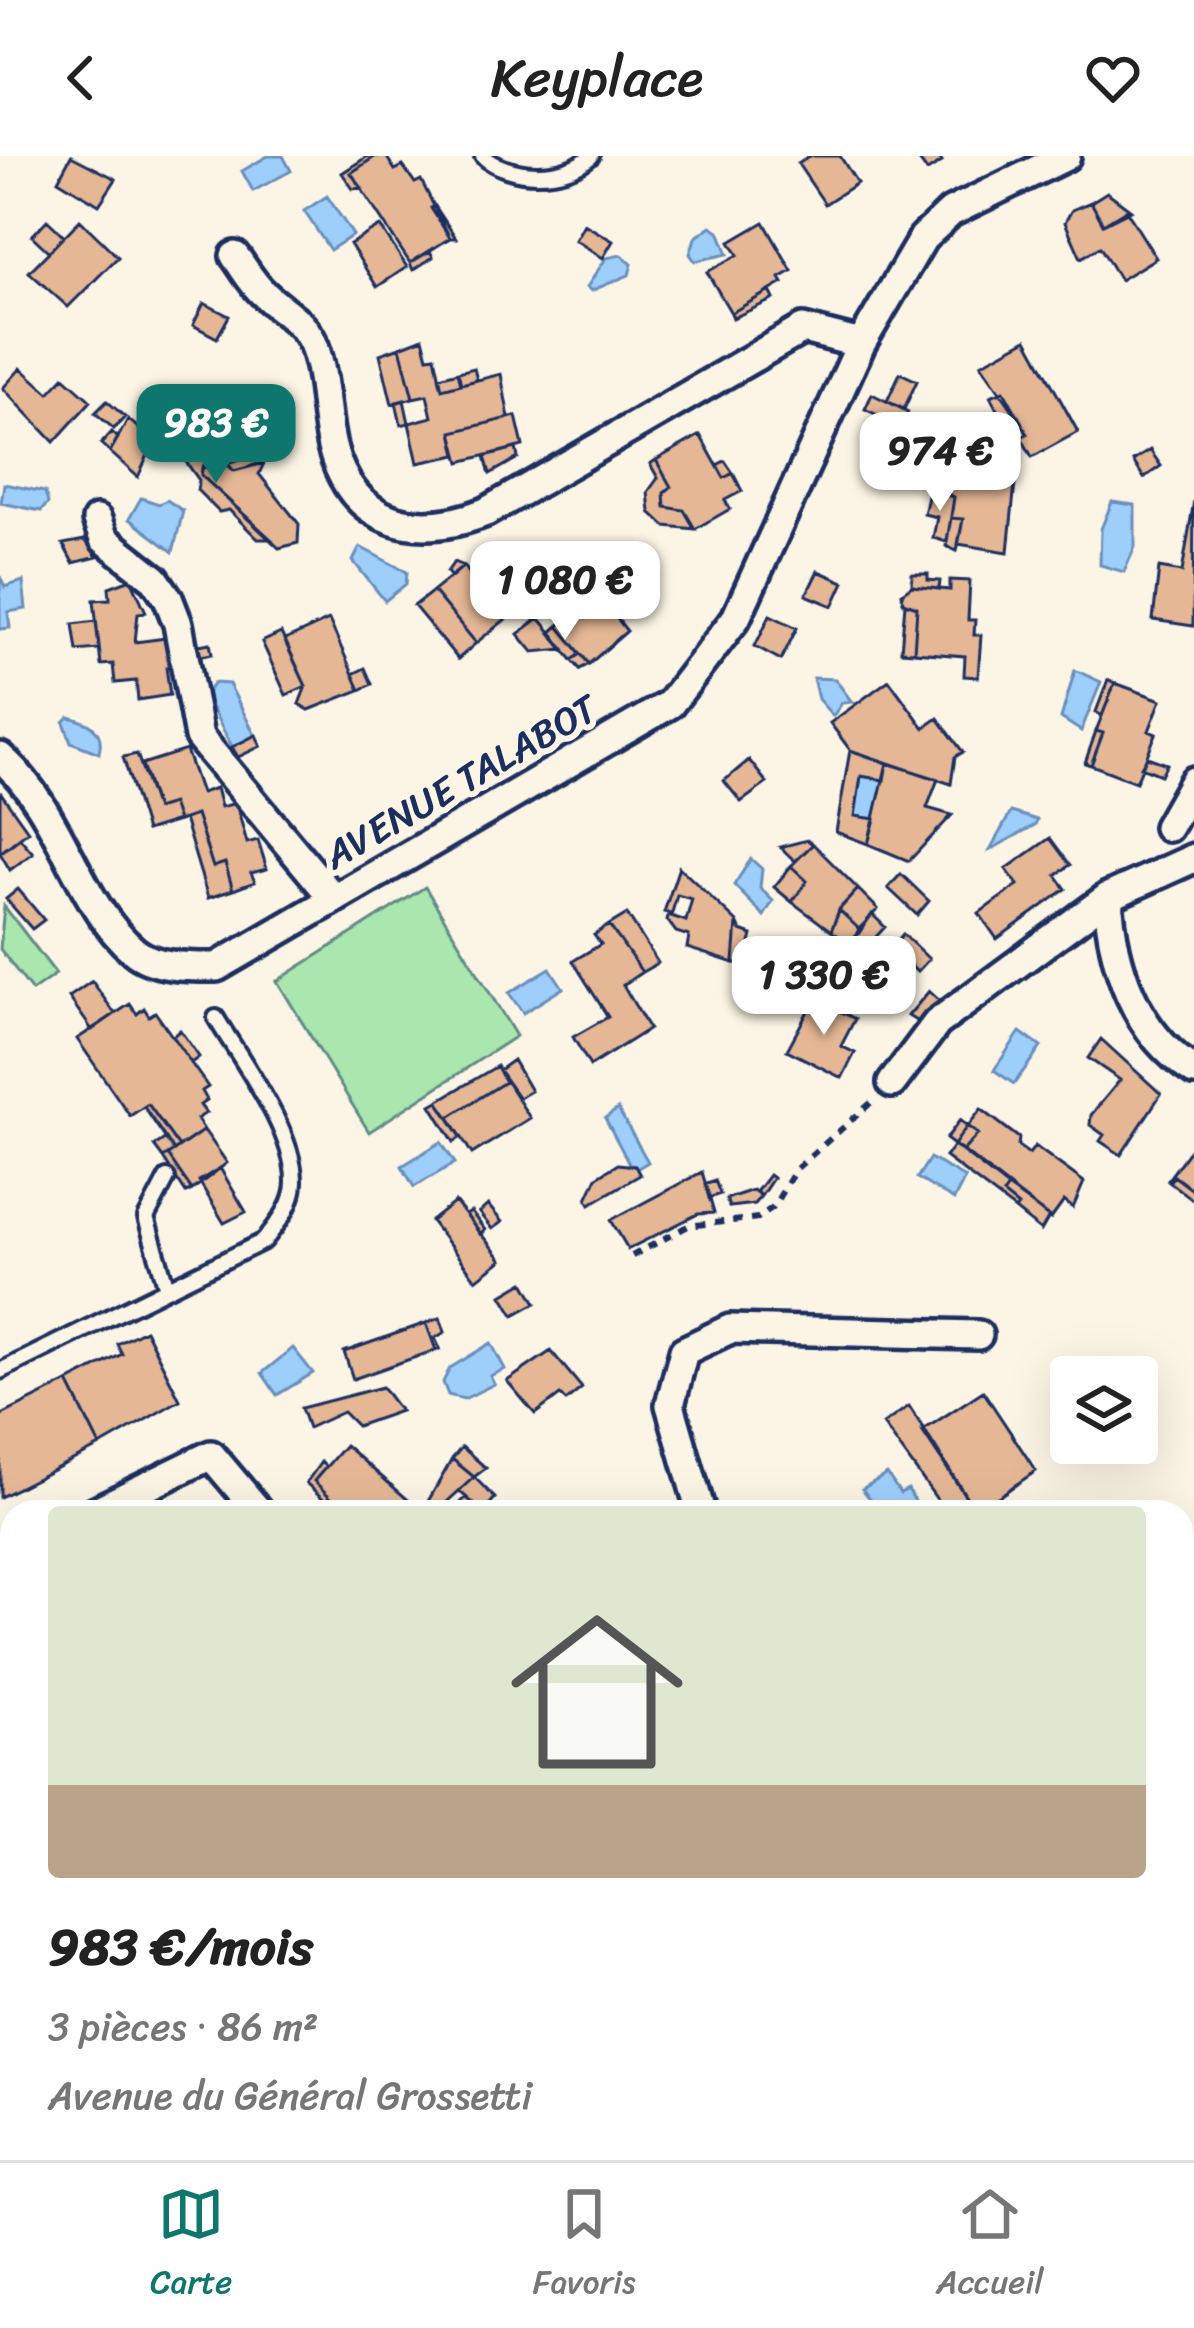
<!DOCTYPE html>
<html lang="fr">
<meta charset="utf-8">
<style>
:root{--surface:#fff;--page:#f6f6f6;--text:#222;--muted:#767676;--line:#e0e0e0;--accent:#0f766e}
body{margin:0;font-family:Sriracha,sans-serif;background:var(--page);color:var(--text);height:100vh;display:flex;flex-direction:column;font-size:45px;white-space:nowrap}
*{box-sizing:border-box;margin:0}
p{font-size:39px;color:var(--muted)}
.icon{flex:none;width:66px;height:66px;fill:none;stroke:currentColor;stroke-width:2;stroke-linecap:round;stroke-linejoin:round}
.map{position:relative;flex:1;overflow:hidden}
.sheet{position:absolute;left:0px;top:1344px;width:1194px;height:660px;display:flex;flex-direction:column;background:var(--surface);border-radius:36px 36px 0 0;box-shadow:0 12px 48px #0002}
.sheet>*{flex:none}
.tools{position:absolute;left:1050px;top:1200px;display:grid;gap:24px}
.tools a{display:grid;place-items:center;width:108px;height:108px;border-radius:12px;background:var(--surface);box-shadow:0 12px 48px #0002;font-size:60px}
.price{position:absolute;translate:-50% -102px;padding:0 27px;border-radius:24px;background:#fff;color:#222;font-size:39px;line-height:78px;filter:drop-shadow(0 3px 6px #0008)}
.price::after{content:'';position:absolute;left:50%;top:72px;width:36px;height:27px;margin-left:-18px;background:inherit;clip-path:polygon(0 0,100% 0,50% 100%)}
.price.current{background:var(--accent);color:#fff}
ul{padding:0;list-style:none}
li{display:grid;align-content:center;gap:24px;height:636px;padding:0 48px}
li span{display:grid;place-items:center;height:372px;border-radius:12px;color:#555}
li>.icon{margin-inline-start:auto}
span .icon{width:216px;height:216px;fill:#fffc;stroke-width:1}
li b{font-size:51px}
header{display:flex;justify-content:space-between;align-items:center;height:156px;padding:0 48px;background:var(--surface);font-size:54px;font-weight:600}
.tabs{display:flex;justify-content:space-around;align-items:center;height:168px;border-top:3px solid var(--line);background:var(--surface);font-size:33px;color:var(--muted)}
.tabs a{display:grid;justify-items:center;gap:6px}
.tabs .current{color:var(--accent)}
.map>svg:first-child{display:block}
.green{fill:#a9e7ae;stroke:#628b86;stroke-width:3}
.water{fill:#9ecffb;stroke:#6a8fbc;stroke-width:3}
.building{fill:#e5b795;stroke:#1b2f5e;stroke-width:3;fill-rule:evenodd}
.lines{fill:none;stroke-linecap:round;stroke-linejoin:round}
.lane-casing{stroke:#1b2f5e;stroke-width:22}
.street-casing{stroke:#1b2f5e;stroke-width:36}
.path{stroke:#1b2f5e;stroke-width:6;stroke-dasharray:9 9;stroke-linecap:butt}
.lane{stroke:#fcf5e5;stroke-width:14}
.street{stroke:#fcf5e5;stroke-width:27}
.labels{text-anchor:middle;stroke-width:12;stroke-linejoin:round;paint-order:stroke}
.street-label{font-size:39px;fill:#1b2f5e;stroke:#fcf5e5}
</style>
<header><svg class="icon" aria-label="back" viewBox="0 0 24 24"><path d="M15 5l-7 7 7 7"/></svg>Keyplace<svg class="icon" aria-label="heart" viewBox="0 0 24 24"><path d="M12 20l-8-8c-3-5 5-10 8-4 3-6 11-1 8 4z"/></svg></header>
<div class="map">
<svg width="1194" height="2004" viewBox="0 0 1194 2004">
<rect width="100%" height="100%" fill="#fcf5e5"/>
<filter id="ink" filterUnits="userSpaceOnUse"><feTurbulence type="fractalNoise" baseFrequency=".00833" numOctaves="2"/><feDisplacementMap in="SourceGraphic" scale="24" xChannelSelector="R" yChannelSelector="G"/><feConvolveMatrix kernelMatrix="1 2 1 2 8 2 1 2 1" color-interpolation-filters="sRGB"/></filter>
<g filter="url(#ink)">
<path class="green" d="M425,731L516,880L369,976L277,825Z
M4,750L56,818L32,835L0,793Z"/>
<path class="water" d="M268,0H283L291,15L253,35L242,15Z
M327,40L353,79L330,94L304,55Z
M711,70L719,75L728,98L695,105L690,98L695,82Z
M621,99L632,108L629,119L591,135L587,131L606,102Z
M4,328L45,336L48,347L41,355L1,347Z
M141,342L159,348L167,344L183,355L173,396L129,363Z
M1112,346L1135,349V391L1124,416L1100,409L1101,373Z
M360,391L407,416L406,428L385,445L353,405Z
M0,420L5,431L23,425L26,453L8,456L10,472L0,473Z
M1075,514L1101,526L1081,575L1061,562Z
M813,522L835,523L852,546L842,547L833,560L818,543Z
M214,527L229,528L255,579L232,591L205,539Z
M69,561C89,566 105,573 99,597L71,586L64,566Z
M861,620L884,624L877,664L855,660Z
M1011,656L1037,664L1035,669L990,694Z
M751,703L762,713L760,732L773,745L764,760L734,729Z
M550,812L563,832L523,857L509,837Z
M1020,876L1041,891L1014,928L994,914Z
M618,953L648,1006L633,1015L605,962Z
M441,986L455,1007L414,1031L402,1010Z
M930,1002L965,1022L954,1044L917,1022Z
M491,1187L505,1213L490,1220L494,1228L464,1243L448,1239L443,1226L450,1212Z
M293,1192L313,1217L277,1239L262,1217Z
M887,1318L900,1337L908,1333L916,1347L909,1356H881L862,1333Z
M1182,1940H1194V1993L1182,1992Z"/>
<path class="building" d="M71,0L116,23L99,49L58,24Z
M368,0H376L351,17L362,32L353,33L342,17Z
M376,0H386L395,14L403,10L415,27L421,24L450,82L410,107L351,17Z
M810,0H840L857,27L825,48L798,8Z
M916,0H938L942,6L927,15Z
M1107,36L1131,54L1103,68L1091,46Z
M1091,46L1103,68L1126,54L1156,102L1120,124L1100,91L1081,102L1065,66L1072,54Z
M435,50L456,82H450L431,52Z
M47,64L64,80L49,96L32,80Z
M80,64L118,101L68,151L29,116Z
M764,66L792,115L780,122L783,127L731,157L707,116L738,99L730,86Z
M584,68L613,85L603,102L575,84Z
M380,70L407,111L377,131L350,88Z
M430,95L433,101L413,114L410,107Z
M770,135L774,143L733,162L731,157Z
M204,147L229,160L217,182L193,169Z
M423,182L428,201L435,200L442,233L501,218L509,262L452,276L457,299L418,307L409,267L432,261L427,239L413,242L400,191Z
M1027,183L1078,276L1032,301L1021,281L1027,278L1023,269L981,208Z
M400,191L413,242L392,248L380,198Z
M21,212L49,237L64,221L91,245L54,286L3,232Z
M474,212L477,224L461,228L458,216Z
M458,216L461,228L442,233L439,221Z
M900,217L917,225L904,253L887,245Z
M1004,235L1023,269L1017,273L1023,286L1016,290L990,240Z
M872,238L908,256L901,270L865,253Z
M404,244L409,267L401,269L396,246Z
M107,245L125,261L114,273L95,257Z
M516,260L523,290L460,306L452,276Z
M128,263L154,286L138,321L110,296Z
M112,276L118,282L110,296L101,288Z
M700,279L724,322L733,317L742,335L725,344L730,353L695,373L684,354L665,351L664,337L671,331L656,304Z
M207,287L224,304L203,310L201,319L271,383H258L229,354L219,356L197,334L199,324L181,299Z
M516,292L518,302L490,318L485,300Z
M1150,294L1161,310L1144,322L1133,305Z
M254,300L262,307L234,315L226,308Z
M656,304L671,331L664,337L665,351L684,354L695,373L665,370L650,356L648,336L658,322L650,308Z
M725,305L733,317L724,322L717,309Z
M226,306L234,315L264,307L259,318L299,368L298,387L279,392L201,319L202,312Z
M978,314L1015,327L1008,396L958,388L963,363L951,362L954,341L947,337L945,324L955,316L977,320Z
M929,336L954,341L947,386L933,382L937,361L924,358Z
M1194,344L1193,470L1153,464L1159,412L1182,416Z
M951,362L963,363L957,395L946,390Z
M85,384L97,401L73,407L63,388Z
M536,391L555,416L501,456L506,463L476,487L433,435L464,410L484,437Z
M454,406L464,410L451,421L447,416Z
M492,412L500,424L484,437L475,425Z
M818,415L844,426L833,450L806,439Z
M912,418H928V424L940,425L939,433L912,430Z
M131,423L146,456L138,457L135,486L174,481L177,510L166,511L170,539L138,544L136,525L115,527L113,508L101,509L94,444L110,443L109,431Z
M950,424L970,425L968,464H975L974,479H981L978,521L964,520L965,500L914,496L917,451L903,446L902,437L912,430L950,434Z
M604,433L618,450L611,455L627,475L589,508L558,470Z
M433,435L476,487L458,503L414,450Z
M905,447L917,451L914,496L901,495Z
M770,459L797,472L781,504L755,490Z
M539,462L551,476L564,493L533,496L518,478Z
M329,464L360,534L309,554L299,548L306,530L285,484Z
M96,465L99,493L77,495L73,468Z
M558,470L581,498L572,504L550,477Z
M281,477L306,530L286,539L262,486Z
M210,487L212,498L195,501L193,490Z
M581,498L589,508L580,513L572,504Z
M365,512L372,528L360,534L353,518Z
M889,524L924,572L938,562L963,596L955,601L951,628L850,594L830,567Z
M1108,524L1115,527L1102,560L1096,556Z
M1115,527L1161,544L1149,575L1156,578L1136,626L1091,609L1103,577L1096,575Z
M1096,575L1103,577L1091,609L1085,607Z
M256,579L261,590L238,601L232,591Z
M186,594L201,637L216,632L221,651L236,647L247,687L258,684L267,713L251,717L255,726L233,734L225,707L213,711L196,659L178,665L172,648L156,653L142,608Z
M850,594L887,607L884,624L861,620L855,660L875,663L868,688L836,676Z
M137,598L156,653L172,648L178,665L146,675L123,601Z
M1147,601L1167,608L1161,619L1141,611Z
M749,604L767,627L741,646L724,625Z
M887,607L938,623L927,652L952,659L909,705L868,688Z
M1,637L28,675L0,697V638Z
M196,659L213,711L225,707L233,734L208,742L184,663Z
M20,682L33,697L10,714L0,697Z
M1050,682L1070,709L1056,719L1066,733L997,783L979,757L1018,729L1006,713Z
M807,684L813,688L795,705L780,691Z
M813,688L858,733L841,751L831,775L792,746L807,725L791,710Z
M791,710L807,725L792,746L774,731Z
M679,711L737,766L734,807L687,792L689,780L676,776L667,764L669,757L664,756ZM677,739L692,743L686,765L671,760Z
M901,718L929,745L917,759L888,732Z
M18,733L44,764L32,773L6,743Z
M858,733L878,753L859,773L839,754Z
M839,754L859,773L851,789L831,775Z
M627,758L658,807L642,816L609,769Z
M872,758L885,771L874,783L890,799L877,812L851,789Z
M737,766L741,775L752,779L750,787L761,790L756,811L734,807Z
M609,769L642,816L623,829L649,873L590,910L573,881L608,861L573,805L601,788L594,779Z
M903,778L929,803L917,816L892,791Z
M92,825L115,858L92,874L69,841Z
M929,835L941,846L921,868L908,860Z
M815,842L855,863L841,890L855,897L842,922L787,894Z
M130,848L137,858L144,852L149,860L155,856L208,931L202,935L207,944L200,949L206,957L197,963L204,974L179,991L148,948L130,960L77,883Z
M180,874L199,901L191,907L173,880Z
M1101,883L1161,938L1121,999L1100,985L1104,979L1090,969L1091,959L1120,924L1088,902Z
M513,904L531,935L519,942L499,914Z
M497,910L505,926L449,961L438,945Z
M502,918L530,962L472,998L449,961L505,926Z
M438,945L461,981L454,986L431,949Z
M148,948L179,991L174,995L144,951Z
M981,953L1019,982L1018,990L1029,998L1035,990L1084,1026L1073,1052L1064,1045L1051,1063L963,995L978,978L968,970Z
M960,964L967,970L954,989L946,983Z
M967,970L978,978L963,995L954,989Z
M204,974L227,1007L192,1034L168,999Z
M166,982L174,995L163,1002L154,990Z
M1194,988V1035L1174,1020L1167,1025Z
M954,989L1008,1031L1003,1038L1018,1050L1015,1054L945,1001Z
M168,999L192,1034L186,1037L163,1002Z
M618,1008L635,1010L640,1019L590,1048L587,1043L597,1021Z
M220,1012L246,1056L224,1067L199,1025Z
M702,1016L714,1057L698,1058L628,1093L611,1064Z
M769,1019L773,1022L761,1040L756,1036Z
M1174,1020L1194,1035V1045L1169,1026Z
M715,1024L720,1038L709,1042L705,1028Z
M1008,1031L1049,1061L1041,1075L1015,1054L1018,1050L1003,1038Z
M753,1034L761,1040L754,1048L729,1051L726,1043Z
M455,1046L502,1104L476,1124L431,1065Z
M488,1049L502,1066L492,1073L479,1057Z
M471,1056L485,1074L480,1078L466,1059Z
M524,1126L536,1147L514,1159L502,1139Z
M440,1162L445,1176L435,1182L440,1193L436,1194L426,1167Z
M426,1167L436,1194L353,1223L344,1196Z
M145,1174L180,1244L100,1290L68,1226L122,1198L117,1188Z
M551,1195L582,1232L566,1245L560,1239L535,1258L507,1225Z
M68,1226L100,1290L0,1341V1260Z
M382,1231L400,1255L357,1270L343,1256L308,1272L301,1252Z
M983,1235L1036,1315L976,1356L922,1275Z
M909,1250L976,1356L991,1346L998,1356H946L883,1268Z
M345,1289L420,1354L422,1356H337L330,1349L334,1345L314,1325Z
M462,1291L486,1312L474,1321L452,1303Z
M452,1303L474,1321L436,1356H422Z
M321,1306L326,1311L314,1325L334,1345L330,1349L306,1327Z
M474,1321L495,1342L483,1356L459,1335Z
M466,1341L482,1356H453Z
M1194,1517V1536L1182,1540V1520Z
M12,1745V1797L0,1784V1755Z
M0,1953L12,1964L2,1978L0,1976Z
M596,1992H652L636,2004H598Z
M852,1992H890L888,2004L855,2002Z"/>
<g class="lines">
<g class="lane-casing">
<path id="lane" d="M483,0C508,23 564,25 591,0
M167,1022L146,1062L167,1132
M0,1215L264,1085C277,1068 294,1049 294,1026C295,976 241,904 216,862"/>
</g>
<g class="street-casing">
<path id="street" d="M235,100C244,112 252,127 263,137C281,155 305,165 314,190C326,222 324,258 332,291C353,370 417,383 486,356L803,173L861,188
M97,364L104,383L155,423L168,442L178,468L199,581L334,743
M0,601C62,654 76,746 134,795C154,812 192,811 217,811L670,548L736,462L861,188L923,82L951,56L1066,0
M1168,671L1194,625
M1108,741C1112,807 1134,877 1194,915
M892,927L937,867L1108,741L1194,702
M94,1356L211,1299L259,1356
M701,1356L670,1249L684,1195L730,1173L978,1179
M0,1406L12,1400
M1182,1417L1194,1409
M0,1657L12,1670
M313,1992L324,2004
M442,2004L456,1992
M830,2004V1992"/>
</g>
<path class="path" d="M632,1100L688,1070L758,1062L773,1051L796,1013L872,946"/>
<use href="#lane" class="lane"/>
<use href="#street" class="street"/>
</g>
</g>
<g class="labels">
<g class="street-label">
<text transform="translate(460 625) rotate(-30)" y="14">AVENUE TALABOT</text>
</g>
</g>
</svg>
<div class="tools">
<a><svg class="icon" aria-label="layers" viewBox="0 0 24 24"><path d="M12 4l9 5-9 5-9-5zM3 14l9 5 9-5"/></svg></a>
</div>
<b class="price current" style="left:216px;top:330px">983 €</b>
<b class="price" style="left:940px;top:358px">974 €</b>
<b class="price" style="left:565px;top:487px">1 080 €</b>
<b class="price" style="left:824px;top:882px">1 330 €</b>
<section class="sheet">
<ul>
<li><span style="background:linear-gradient(#dfe7d0 75%,#b9a48a 0)"><svg class="icon" aria-label="home" viewBox="0 0 24 24"><path d="M3 11l9-7 9 7M6 9v11h12V9"/></svg></span><div><b>983 €/mois</b><p>3 pièces · 86 m²</p><p>Avenue du Général Grossetti</p></div></li>
</ul>
</section>
</div>
<nav class="tabs">
<a class="current"><svg class="icon" aria-label="map" viewBox="0 0 24 24"><path d="M3 6l6-2 6 2 6-2v14l-6 2-6-2-6 2zM9 4v14M15 6v14"/></svg>Carte</a>
<a><svg class="icon" aria-label="saved" viewBox="0 0 24 24"><path d="M7 4h10v16l-5-4-5 4z"/></svg>Favoris</a>
<a><svg class="icon" aria-label="home" viewBox="0 0 24 24"><path d="M3 11l9-7 9 7M6 9v11h12V9"/></svg>Accueil</a>
</nav>
